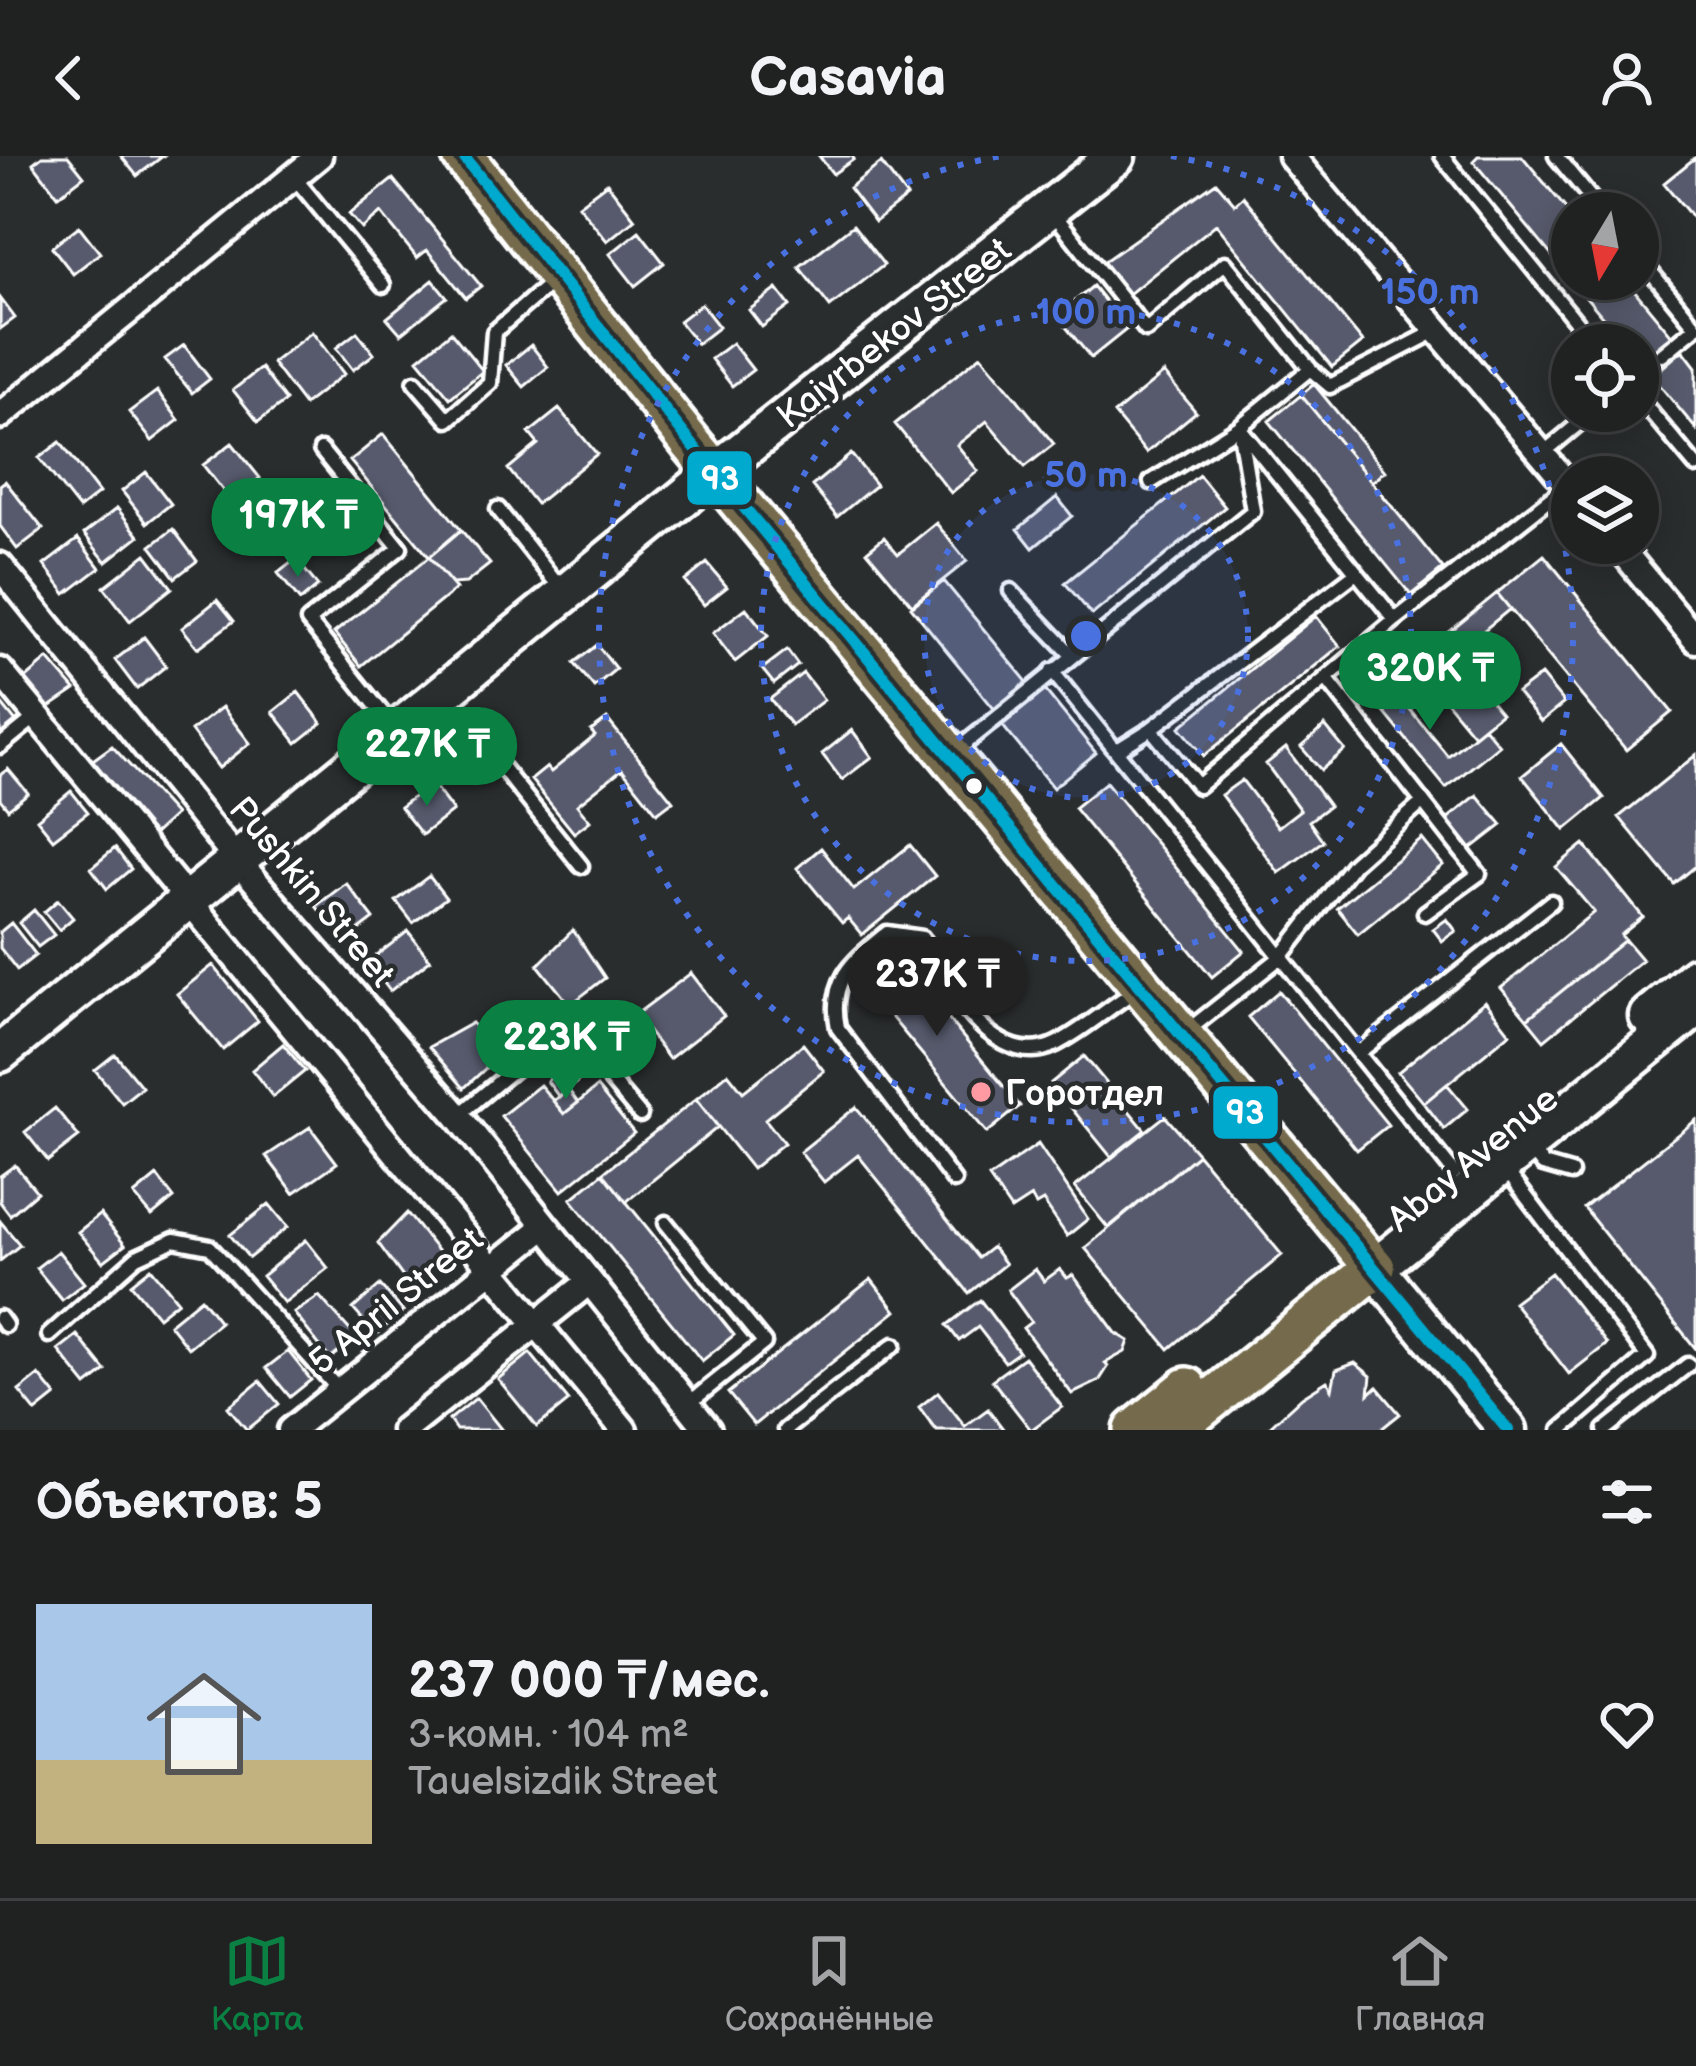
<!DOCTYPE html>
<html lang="ru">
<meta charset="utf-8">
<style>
:root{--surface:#202222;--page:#2d2f2f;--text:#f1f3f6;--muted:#a2a4a5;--line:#3d3f40;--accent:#0b8043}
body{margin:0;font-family:"Balsamiq Sans",sans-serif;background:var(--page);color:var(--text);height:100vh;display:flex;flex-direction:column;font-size:45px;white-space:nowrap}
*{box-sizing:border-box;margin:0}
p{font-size:39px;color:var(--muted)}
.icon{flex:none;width:66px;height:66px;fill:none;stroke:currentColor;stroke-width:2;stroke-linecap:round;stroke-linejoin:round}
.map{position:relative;height:1274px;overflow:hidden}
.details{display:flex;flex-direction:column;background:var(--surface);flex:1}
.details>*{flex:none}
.needle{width:78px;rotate:190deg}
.tools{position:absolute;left:1551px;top:36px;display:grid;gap:24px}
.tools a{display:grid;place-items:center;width:108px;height:108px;border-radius:50%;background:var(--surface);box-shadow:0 6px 30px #0003,0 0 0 3px var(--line);font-size:60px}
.price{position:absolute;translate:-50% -102px;padding:0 27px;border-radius:42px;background:var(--accent);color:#fff;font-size:39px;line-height:78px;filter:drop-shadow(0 3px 6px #0008)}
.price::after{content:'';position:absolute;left:50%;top:72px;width:36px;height:27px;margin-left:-18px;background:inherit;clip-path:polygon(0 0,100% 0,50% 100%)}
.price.current{background:#222;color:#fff}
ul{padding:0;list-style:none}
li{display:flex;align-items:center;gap:36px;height:300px;padding:0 36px}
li+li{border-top:3px solid var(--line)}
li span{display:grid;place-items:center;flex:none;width:336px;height:240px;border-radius:0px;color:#555}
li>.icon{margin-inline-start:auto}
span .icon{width:144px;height:144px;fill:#fffc;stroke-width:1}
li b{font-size:51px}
h2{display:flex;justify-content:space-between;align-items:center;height:144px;padding:0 36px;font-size:51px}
header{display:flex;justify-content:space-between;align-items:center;height:156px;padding:0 36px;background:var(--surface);font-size:54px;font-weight:700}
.tabs{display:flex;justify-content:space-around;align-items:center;height:168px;border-top:3px solid var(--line);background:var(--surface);font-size:33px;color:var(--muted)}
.tabs a{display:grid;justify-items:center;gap:6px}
.tabs .current{color:var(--accent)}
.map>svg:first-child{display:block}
.building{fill:#575a6c;stroke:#fff;stroke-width:3}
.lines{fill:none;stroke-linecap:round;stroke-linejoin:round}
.service-casing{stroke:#fff;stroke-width:21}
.minor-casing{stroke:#fff;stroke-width:33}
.secondary-casing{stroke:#fff;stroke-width:45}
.primary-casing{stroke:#fff;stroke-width:48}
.service{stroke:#2a2d2e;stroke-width:12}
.minor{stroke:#2a2d2e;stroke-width:24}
.secondary{stroke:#2a2d2e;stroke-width:36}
.primary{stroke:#746b4b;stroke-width:39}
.bus-1-casing{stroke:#2a2d2e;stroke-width:21}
.bus-1{stroke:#00a9ce;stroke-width:12}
.ring{fill:none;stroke:#4a71e0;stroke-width:6;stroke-dasharray:6 12}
.bus-dot{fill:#fff;stroke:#2a2d2e;stroke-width:4.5}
.poi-dot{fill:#ff9aa2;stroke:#2a2d2e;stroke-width:4.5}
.labels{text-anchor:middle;stroke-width:9;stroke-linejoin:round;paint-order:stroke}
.street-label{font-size:36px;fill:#fff;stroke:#2a2d2e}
.poi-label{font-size:36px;font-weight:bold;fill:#fff;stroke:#2a2d2e;text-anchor:start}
.centre{fill:#4a71e0;stroke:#2a2d2e;stroke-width:6}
.ring-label{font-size:36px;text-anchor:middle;font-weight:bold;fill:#4a71e0;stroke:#2a2d2e;stroke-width:9;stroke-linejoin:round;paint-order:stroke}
.line-badge{stroke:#2a2d2e;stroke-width:4.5}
.badge-label{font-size:33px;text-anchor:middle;font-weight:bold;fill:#fff}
</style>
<header><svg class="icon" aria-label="back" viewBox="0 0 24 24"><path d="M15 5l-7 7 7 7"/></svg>Casavia<svg class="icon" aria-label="person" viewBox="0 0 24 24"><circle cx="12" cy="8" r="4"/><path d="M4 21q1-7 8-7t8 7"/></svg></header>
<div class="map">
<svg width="1696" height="1274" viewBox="0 0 1696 1274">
<rect width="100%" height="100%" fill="#2a2d2e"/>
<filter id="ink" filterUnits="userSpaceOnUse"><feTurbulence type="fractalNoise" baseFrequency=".00833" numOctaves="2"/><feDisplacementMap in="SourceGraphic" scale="24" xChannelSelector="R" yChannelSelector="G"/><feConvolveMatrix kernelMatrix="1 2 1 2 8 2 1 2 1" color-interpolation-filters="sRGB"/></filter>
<g filter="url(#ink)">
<path class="building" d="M42,0H68L84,20L58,40L33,7Z
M121,0H163L137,20Z
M819,0H852L854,3L833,18Z
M1478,0H1522L1572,60V123H1625L1673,181L1641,208L1638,189H1626L1473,5Z
M1696,1V66L1664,27Z
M881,7L907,41L875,66L849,32Z
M393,23L481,130L466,142L427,94L417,102L381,57L362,73L349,58Z
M1216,26L1235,48L1243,40L1363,186L1332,211L1216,68L1129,138L1103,106Z
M607,27L635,63L607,85L578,49Z
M853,69L884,109L830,151L799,111Z
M79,70L100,97L73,118L52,91Z
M639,75L664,107L635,130L610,98Z
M433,124L447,141L401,178L387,162Z
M1093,130L1127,173L1091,202L1057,160Z
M777,133L790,150L762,171L749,154Z
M0,142L15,162L0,173Z
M701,148L719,171L697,188L679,165Z
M312,176L344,218L304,249L272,207Z
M357,176L374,198L353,214L336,192Z
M451,176L483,215L450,242L418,203Z
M732,187L753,214L732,230L711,203Z
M184,189L210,223L192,237L165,203Z
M531,189L548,211L524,231L506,209Z
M1683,194L1696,211V273L1652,220Z
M981,199L1054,288L1025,311L987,265L957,289L978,315L951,337L895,268Z
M261,212L286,245L258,266L233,234Z
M1164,217L1196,256L1146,297L1114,258Z
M1314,228L1385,315L1372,326L1301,239Z
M157,235L179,264L152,285L129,256Z
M1301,239L1443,413L1411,439L1269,265Z
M559,253L597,298L536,348L508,313L538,288L529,277Z
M383,278L461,374L429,401L350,305Z
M60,286L99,337L79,353L39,302Z
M232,287L260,322L231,345L203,309Z
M851,298L876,329L837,361L812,330Z
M146,316L171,348L147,367L122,335Z
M1199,319L1225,351L1092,459L1065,427Z
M5,325L43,373L17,393L0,370V329Z
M1057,341L1072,360L1033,392L1018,373Z
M117,352L139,380L106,406L84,378Z
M936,367L967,405L912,449L867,395L884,381L898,398Z
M173,373L197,405L175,422L151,390Z
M461,374L490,408L466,427L452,428L429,401Z
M78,383L100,412L66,438L44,409Z
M146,398L172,432L130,465L104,431Z
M1544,399L1672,556L1626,594L1497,437Z
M429,401L456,433L361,510L334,477Z
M296,403L318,430L300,445L278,417Z
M707,407L727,431L704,449L685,425Z
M944,425L1028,527L995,554L911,451Z
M1497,437L1510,453L1439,511L1426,495Z
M217,444L234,465L198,492L182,472Z
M746,452L768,480L735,506L713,477Z
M1316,460L1340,490L1204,600L1180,571Z
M144,481L166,510L137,533L115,504Z
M597,489L616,513L594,531L574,507Z
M787,494L798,509L774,528L762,513Z
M48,503L75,534L47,553L24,524Z
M1405,510L1418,525L1399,540L1448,600L1484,571L1499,589L1446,632L1370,539Z
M1463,511L1501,557L1474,579L1436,533Z
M803,517L824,544L791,569L770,543Z
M1541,519L1564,547L1541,566L1517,537Z
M1045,534L1096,597L1053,632L1002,569Z
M298,536L322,567L297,587L273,556Z
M0,546L17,567L0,580Z
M222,551L250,587L219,612L191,575Z
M607,563L673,645L657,657L622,613L577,649L590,665L574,677L531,624L547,611L551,616L595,580L591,575Z
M1325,570L1345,594L1321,614L1301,591Z
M852,574L872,601L842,624L822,598Z
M1561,588L1604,642L1565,674L1522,620Z
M112,590L175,659L153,679L90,606Z
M1286,592L1329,650L1309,665L1323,685L1279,717L1221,639L1242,624L1278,671L1300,654L1266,608Z
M1696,599V710L1674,728L1619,661Z
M8,613L28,637L8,653L0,643V619Z
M1106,626L1244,795L1212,821L1074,652Z
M432,627L453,655L422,679L400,651Z
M71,635L88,656L53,683L37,663Z
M1477,639L1502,669L1471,693L1447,663Z
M1422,683L1443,709L1358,778L1337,752Z
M1584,688L1643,761L1621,779L1625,784L1527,863L1501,832L1594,756L1556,711Z
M910,689L935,720L862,779L848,762L842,767L797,712L821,692L854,734Z
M115,692L131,713L107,733L91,712Z
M429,720L446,742L413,767L396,745Z
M346,727L374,763L344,786L316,750Z
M58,744L73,762L59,774L44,756Z
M34,754L54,779L38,791L19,767Z
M1447,763L1456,775L1442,785L1433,773Z
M11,767L36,799L17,814L0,792V776Z
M573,774L605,822L570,849L538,809Z
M408,775L430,804L390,835L368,806Z
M1625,784L1642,804L1544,884L1527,863Z
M887,789L1020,950L987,977L854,816Z
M213,809L258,865L223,894L177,838Z
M691,817L724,860L669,903L635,859Z
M1279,835L1388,969L1357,994L1248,861Z
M1485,845L1510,877L1424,947L1398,916Z
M472,867L499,900L464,932L429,891Z
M283,888L305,915L273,941L252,914Z
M803,888L824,915L765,963L784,987L752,1013L696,943L728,917L743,936Z
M115,898L142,931L122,947L95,914Z
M1084,900L1145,974L1111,1001L1051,927Z
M576,901L588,917L559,941L547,925Z
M1447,928L1468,953L1444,973L1424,947Z
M540,929L564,958L597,931L634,977L562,1035L501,960Z
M568,933L578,947L564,958L553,945Z
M696,943L718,971L626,1046L603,1017Z
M856,951L978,1102L992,1091L1005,1108L969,1137L858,999L824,1026L800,996Z
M55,952L79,981L48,1005L25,976Z
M1165,960L1198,998L1108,1072L1075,1031Z
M1696,964V1193L1584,1052Z
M310,971L337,1007L294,1037L266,1000Z
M1038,988L1088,1063L1067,1080L1043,1045L1036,1049L1031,1041L1011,1054L989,1022Z
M1198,998L1282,1099L1169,1193L1085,1092Z
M15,1009L37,1036L10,1059L0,1046V1020Z
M603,1017L734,1179L702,1205L571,1043Z
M157,1020L174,1042L152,1060L134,1039Z
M269,1048L288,1071L249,1102L230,1079Z
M407,1057L447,1107L413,1135L378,1087Z
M100,1058L125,1089L103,1106L78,1076Z
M0,1065L20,1089L0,1105Z
M306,1084L328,1112L284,1147L262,1120Z
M58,1095L84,1127L62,1144L36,1112Z
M151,1112L178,1145L158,1161L131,1128Z
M1035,1113L1044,1125L1060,1113L1067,1122L1073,1119L1116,1177L1129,1185L1125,1196L1105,1207L1108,1211L1099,1225L1072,1238L1023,1172L1031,1166L1008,1134Z
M1551,1117L1607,1188L1569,1218L1513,1146Z
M871,1123L896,1155L754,1269L728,1237Z
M380,1129L403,1155L376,1179L353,1153Z
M319,1140L357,1182L330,1203L294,1157Z
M201,1142L220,1166L188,1192L169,1168Z
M980,1144L1019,1196L1005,1206L978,1171L959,1185L947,1169Z
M77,1179L106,1215L87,1230L58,1194Z
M288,1195L311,1224L290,1241L266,1212Z
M530,1197L569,1245L537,1271L498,1223Z
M1024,1201L1062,1251L1031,1274L992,1224Z
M1355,1207L1371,1220L1369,1238L1377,1231L1400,1258L1380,1274H1266L1302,1241L1327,1225L1332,1233L1336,1214Z
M39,1219L56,1240L36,1256L19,1235Z
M260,1225L279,1248L247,1274L228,1251Z
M938,1236L965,1270L988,1253L1004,1274H936L919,1251Z
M476,1242L501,1273L499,1274H456L449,1264Z"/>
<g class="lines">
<g class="service-casing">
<path id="service" d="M1442,0L1595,189
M1556,0L1603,57
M294,21L383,129
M1054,58L1146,174L1225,107L1310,213
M1638,100L1696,171
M1662,199L1696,171
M1638,219L1652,207
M415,226L448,264L490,227L494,176L553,125
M1638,241L1696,310
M321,294L400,392L308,465L396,574
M1542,298L1594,255
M498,353L564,437
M1011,435L1072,499
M1395,464L1239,271L1310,213L1330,230L1438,174
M1052,515L1454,1017
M1326,522L1479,718L1425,757
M447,543L581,710
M1151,573L1356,417
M0,590L37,560
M1119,593L1151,573L1198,630L1395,464L1568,329
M956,595L1253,355L1239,271L1151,326
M1187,875L1281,801L1353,708L1423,646
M1358,897L1551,746
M459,959L566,870L640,959
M1531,994L1543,1009L1571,1017
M1506,1014L1647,1200L1561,1274
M954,1025L838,872C828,824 852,806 887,777L922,782C943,826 995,918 1056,888C1084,874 1109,851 1135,835
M666,1067L764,1187L688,1248
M0,1162L5,1169
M49,1179L137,1101L174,1084L210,1091L339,1234
M785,1274L894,1189
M1605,1274L1688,1209"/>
</g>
<g class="minor-casing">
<path id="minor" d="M1291,0L1572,334
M0,260L319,0
M1616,387L1696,484
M0,410L237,704L458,960L708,1274
M0,515L624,1274
M291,1274L544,1071
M404,1274L589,1126"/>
</g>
<g class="secondary-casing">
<path id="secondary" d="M1648,860L1696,820
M0,897L715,316L1116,0
M1508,1274L1375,1112L1696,852"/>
</g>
<g class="primary-casing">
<path id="primary" d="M463,0L690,286L1375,1112L1174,1274
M1135,1274L1187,1232"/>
</g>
<use href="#service" class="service"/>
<use href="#minor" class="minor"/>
<use href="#secondary" class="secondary"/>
<use href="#primary" class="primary"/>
<g class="bus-1-casing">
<path id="bus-1" d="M463,0L690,286L1508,1274"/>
</g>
<use href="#bus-1" class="bus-1"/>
</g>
</g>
<circle cx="1086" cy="480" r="162" fill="#4a71e0" fill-opacity=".12"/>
<g class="ring">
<circle cx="1086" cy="480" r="162"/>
<circle cx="1086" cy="480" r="325"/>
<path d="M1171 0A487 487 0 1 1 1001 0"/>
</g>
<circle class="bus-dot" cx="974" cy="630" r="10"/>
<circle class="poi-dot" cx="981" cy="936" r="12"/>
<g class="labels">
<g class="street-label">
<text transform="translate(893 176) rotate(-38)" y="13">Kaiyrbekov Street</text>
<text transform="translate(313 735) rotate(50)" y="13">Pushkin Street</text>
<text transform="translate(1472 1002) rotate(-39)" y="13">Abay Avenue</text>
<text transform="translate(395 1144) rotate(-39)" y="13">5 April Street</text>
</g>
<g class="poi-label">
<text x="1005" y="949">Горотдел</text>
</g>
</g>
<circle cx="1086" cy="480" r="18" class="centre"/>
<g class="ring-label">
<text x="1430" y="148">150 m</text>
<text x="1086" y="168">100 m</text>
<text x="1086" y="331">50 m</text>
</g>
<g class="line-badge">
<rect x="685" y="293" width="69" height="58" rx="12" fill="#00a9ce"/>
<rect x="1211" y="928" width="69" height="57" rx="12" fill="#00a9ce"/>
</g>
<g class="badge-label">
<text x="720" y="334">93</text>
<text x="1245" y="968">93</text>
</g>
</svg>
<div class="tools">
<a><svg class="needle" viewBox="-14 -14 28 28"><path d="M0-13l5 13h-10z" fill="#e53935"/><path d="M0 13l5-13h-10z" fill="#a2a4a5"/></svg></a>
<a><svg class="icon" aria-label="locate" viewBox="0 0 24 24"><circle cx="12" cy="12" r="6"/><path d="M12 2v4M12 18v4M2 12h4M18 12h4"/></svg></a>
<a><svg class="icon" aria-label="layers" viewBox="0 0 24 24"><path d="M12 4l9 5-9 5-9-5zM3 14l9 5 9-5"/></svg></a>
</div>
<b class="price" style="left:298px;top:424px">197K ₸</b>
<b class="price" style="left:1430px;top:577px">320K ₸</b>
<b class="price" style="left:427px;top:653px">227K ₸</b>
<b class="price current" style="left:937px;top:883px">237K ₸</b>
<b class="price" style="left:566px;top:946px">223K ₸</b>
</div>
<section class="details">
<h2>Объектов: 5<svg class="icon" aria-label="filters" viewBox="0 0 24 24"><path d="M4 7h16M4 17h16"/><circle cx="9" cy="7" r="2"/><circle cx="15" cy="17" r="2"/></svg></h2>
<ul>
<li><span style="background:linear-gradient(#a9c7e8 65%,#c2b280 0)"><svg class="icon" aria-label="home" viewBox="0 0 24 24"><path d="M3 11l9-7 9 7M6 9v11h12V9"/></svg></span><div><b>237 000 ₸/мес.</b><p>3-комн. · 104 m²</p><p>Tauelsіzdіk Street</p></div><svg class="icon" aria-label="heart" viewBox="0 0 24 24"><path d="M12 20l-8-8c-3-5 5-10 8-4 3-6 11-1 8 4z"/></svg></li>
</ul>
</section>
<nav class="tabs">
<a class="current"><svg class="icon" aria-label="map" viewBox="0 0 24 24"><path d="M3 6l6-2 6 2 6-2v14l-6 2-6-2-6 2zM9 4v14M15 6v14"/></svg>Карта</a>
<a><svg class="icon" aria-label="saved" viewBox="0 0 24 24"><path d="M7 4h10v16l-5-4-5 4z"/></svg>Сохранённые</a>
<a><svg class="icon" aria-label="home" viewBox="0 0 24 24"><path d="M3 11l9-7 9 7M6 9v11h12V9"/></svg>Главная</a>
</nav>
